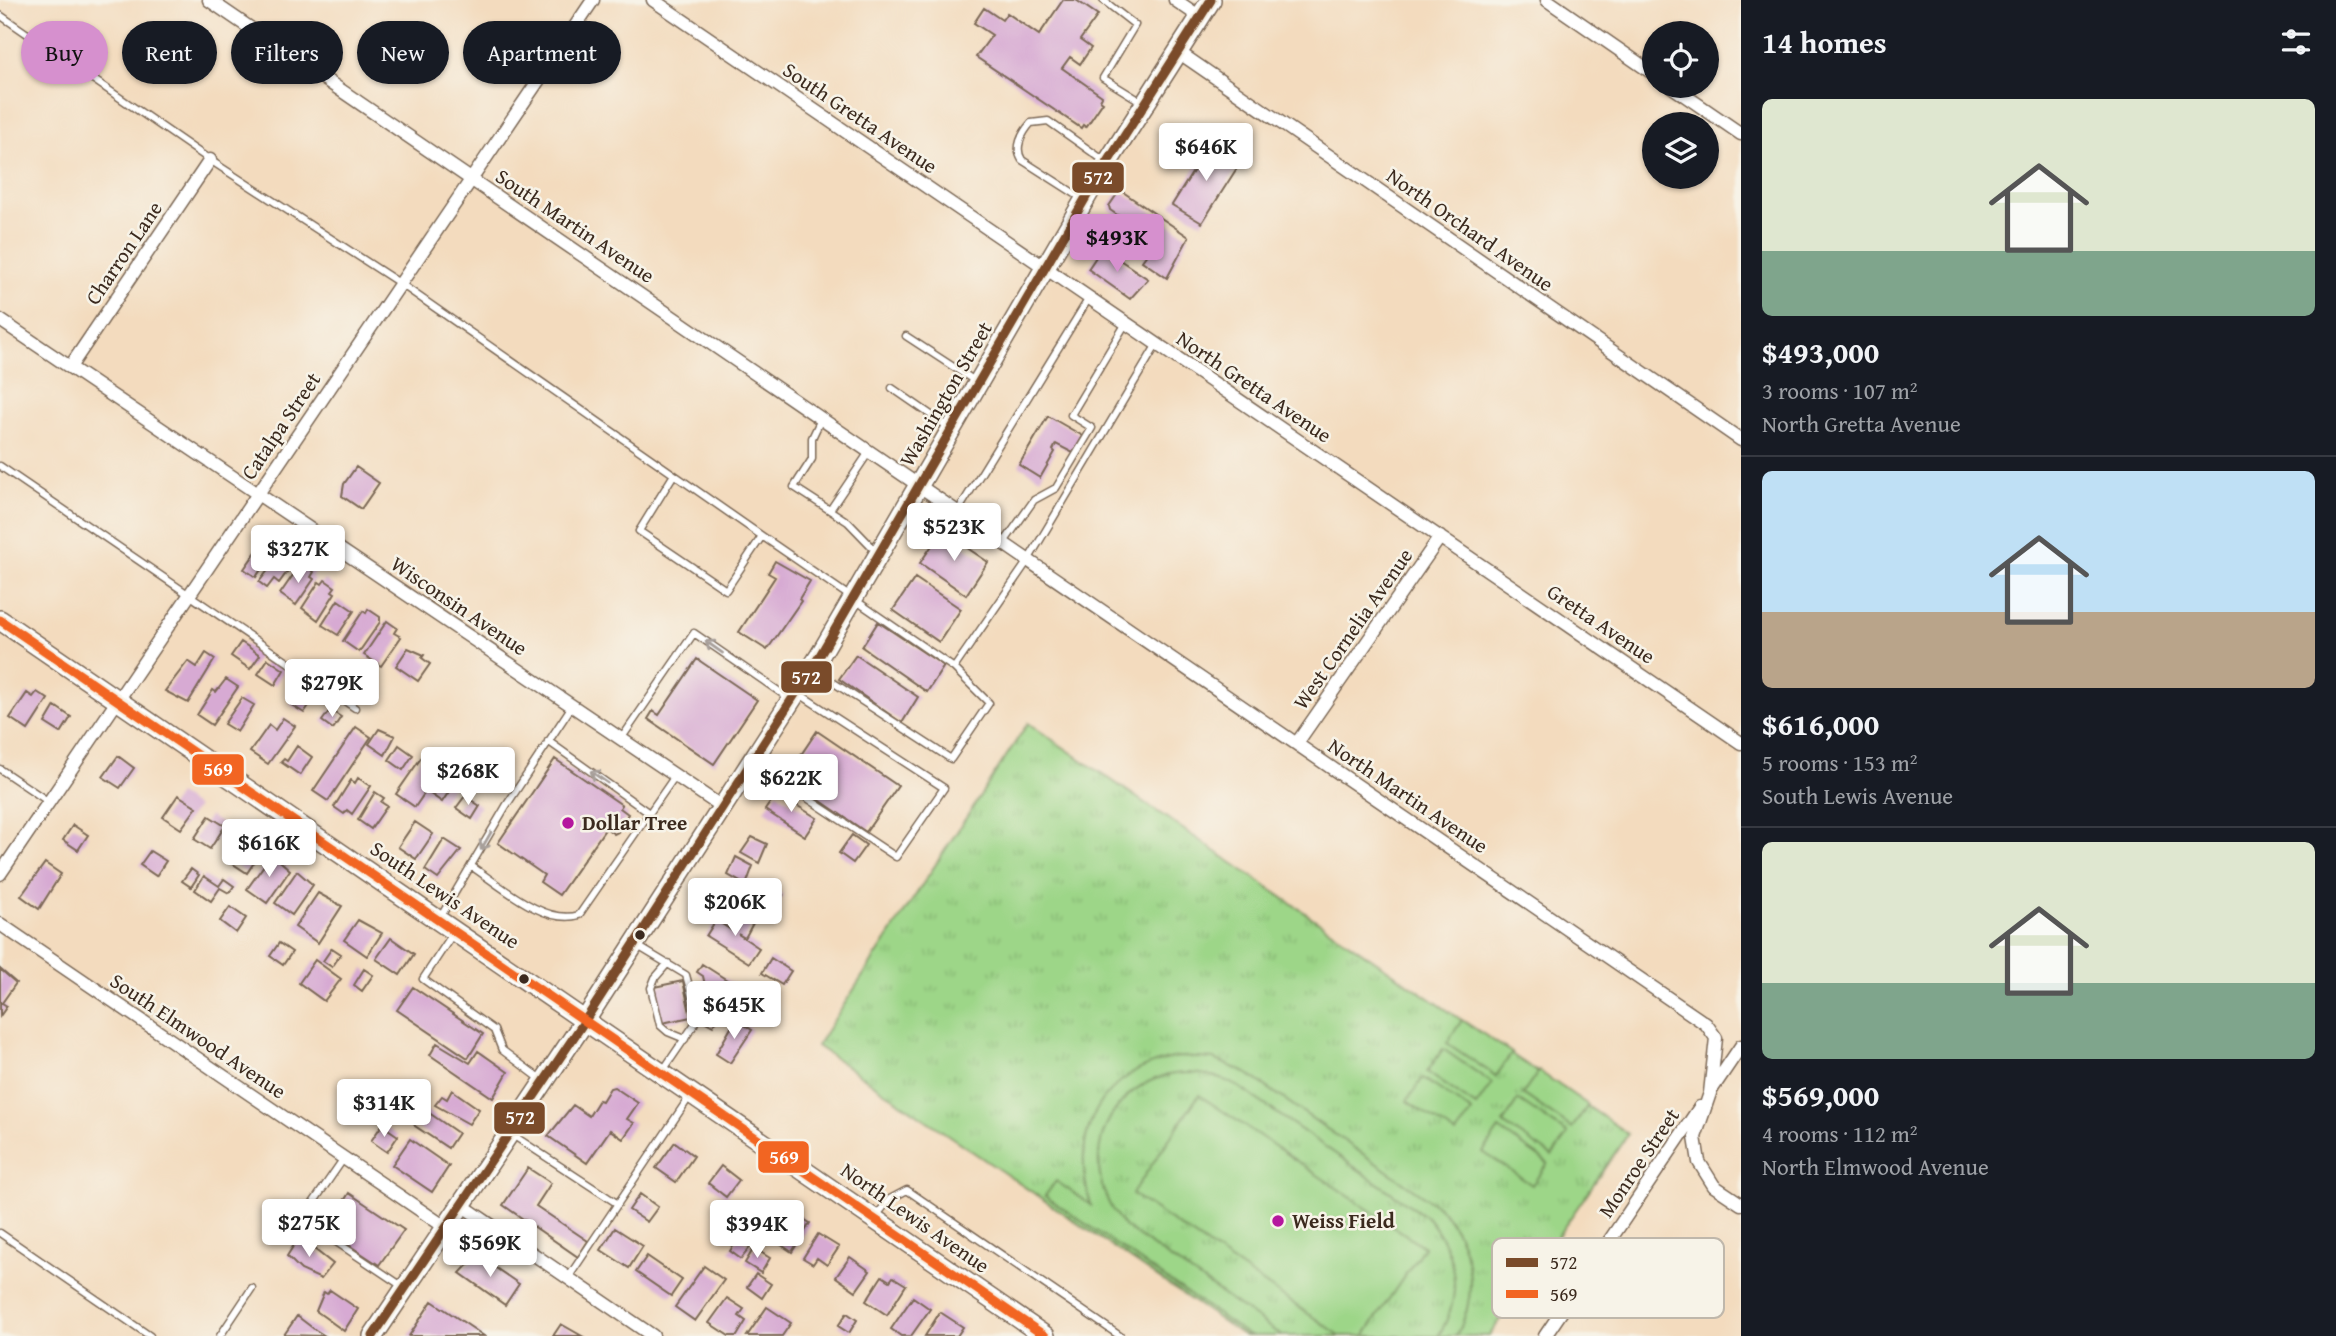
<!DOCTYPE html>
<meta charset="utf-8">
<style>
:root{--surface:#171b24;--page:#20242c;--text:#f1f3f6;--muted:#9ea1a6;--line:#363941;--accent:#d690ce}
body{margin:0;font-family:"Gentium Book Plus",serif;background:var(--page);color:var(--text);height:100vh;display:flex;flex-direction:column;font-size:26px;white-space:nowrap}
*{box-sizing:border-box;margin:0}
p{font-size:23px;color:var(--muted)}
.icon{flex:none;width:38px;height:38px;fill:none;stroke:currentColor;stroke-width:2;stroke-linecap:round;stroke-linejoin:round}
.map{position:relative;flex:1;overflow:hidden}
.drawer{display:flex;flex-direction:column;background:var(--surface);width:595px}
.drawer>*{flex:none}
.top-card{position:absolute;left:21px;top:21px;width:665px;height:63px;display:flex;gap:14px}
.buttons{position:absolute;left:1642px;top:21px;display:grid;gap:14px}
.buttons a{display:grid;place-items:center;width:77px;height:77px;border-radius:50%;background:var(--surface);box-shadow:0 2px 5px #0004;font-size:35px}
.price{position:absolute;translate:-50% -60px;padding:0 16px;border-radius:7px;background:#fff;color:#222;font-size:23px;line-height:46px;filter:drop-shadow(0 2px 4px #0008)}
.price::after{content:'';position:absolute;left:50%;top:42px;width:21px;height:16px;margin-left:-10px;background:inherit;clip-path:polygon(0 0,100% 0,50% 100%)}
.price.current{background:var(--accent);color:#111}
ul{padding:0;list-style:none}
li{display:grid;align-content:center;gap:14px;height:371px;padding:0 21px}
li+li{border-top:2px solid var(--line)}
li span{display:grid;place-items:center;height:217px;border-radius:10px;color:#555}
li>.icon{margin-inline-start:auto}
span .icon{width:126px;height:126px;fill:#fffc;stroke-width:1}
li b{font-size:30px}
h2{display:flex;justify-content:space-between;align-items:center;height:84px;padding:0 21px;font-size:30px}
.tag{padding:0 24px;border-radius:32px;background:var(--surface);box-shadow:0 2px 5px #0004;font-size:24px;line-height:63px}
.tag.current{background:var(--accent);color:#111}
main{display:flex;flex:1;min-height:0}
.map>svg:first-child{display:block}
.park{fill:url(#park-tufts);stroke:#6c8053;stroke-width:2}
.pitch{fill:#9dd688;stroke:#6c8053;stroke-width:2}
.building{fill:#d7aad3}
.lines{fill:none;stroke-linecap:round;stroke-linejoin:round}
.lane-casing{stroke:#7b6856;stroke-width:9}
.street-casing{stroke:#7b6856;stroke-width:15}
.secondary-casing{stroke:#7b6856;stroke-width:22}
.lane{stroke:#fff;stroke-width:6}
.street{stroke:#fff;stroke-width:12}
.secondary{stroke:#fff;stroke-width:19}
.bus-1-casing{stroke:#f7f3e8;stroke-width:14}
.bus-2-casing{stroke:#f7f3e8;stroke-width:14}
.bus-1{stroke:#7a4b2a;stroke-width:9}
.bus-2{stroke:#f26522;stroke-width:9}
.oneway{stroke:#a79f9a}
.poi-dot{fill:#b5179e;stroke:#f7f3e8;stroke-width:2.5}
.bus-dot{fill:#3b2a1e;stroke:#f7f3e8;stroke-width:2.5}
.labels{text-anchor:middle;stroke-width:5;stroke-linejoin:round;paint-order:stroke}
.street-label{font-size:21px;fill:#3b2a1e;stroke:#f7f3e8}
.poi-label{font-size:21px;font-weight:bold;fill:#3b2a1e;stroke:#f7f3e8;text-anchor:start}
.key{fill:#f7f3e8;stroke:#bfb7ab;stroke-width:2}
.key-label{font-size:19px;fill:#3b2a1e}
.line-badge{stroke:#f7f3e8;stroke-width:2.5}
.badge-label{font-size:19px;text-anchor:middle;font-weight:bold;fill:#fff}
</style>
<main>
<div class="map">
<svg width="1741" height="1336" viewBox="0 0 1741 1336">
<defs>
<pattern id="park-tufts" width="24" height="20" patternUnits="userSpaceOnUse" patternTransform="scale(1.75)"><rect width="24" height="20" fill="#9dd688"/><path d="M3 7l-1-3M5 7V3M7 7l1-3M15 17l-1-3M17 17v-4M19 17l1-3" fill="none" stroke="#88b875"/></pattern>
</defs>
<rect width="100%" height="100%" fill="#f7f3e8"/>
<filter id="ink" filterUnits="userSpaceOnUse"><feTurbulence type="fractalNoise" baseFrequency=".0143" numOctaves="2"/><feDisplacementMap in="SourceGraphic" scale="14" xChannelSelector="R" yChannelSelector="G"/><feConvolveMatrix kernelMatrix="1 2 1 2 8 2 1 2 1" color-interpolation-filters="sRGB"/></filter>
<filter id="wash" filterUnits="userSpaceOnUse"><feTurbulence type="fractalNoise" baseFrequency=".00686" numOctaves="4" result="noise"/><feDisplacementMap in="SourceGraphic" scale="28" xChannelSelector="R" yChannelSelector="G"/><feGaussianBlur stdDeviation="1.57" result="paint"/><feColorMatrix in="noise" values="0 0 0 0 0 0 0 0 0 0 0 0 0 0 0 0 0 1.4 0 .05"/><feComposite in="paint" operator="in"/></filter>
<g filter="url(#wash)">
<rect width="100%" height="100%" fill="#f3dbbe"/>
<path class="park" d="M1028,723L1628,1134L1489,1336H1244L817,1046Z"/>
<path class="pitch" d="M1462,1020L1512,1053L1496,1076L1447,1043Z
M1443,1049L1492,1083L1476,1106L1427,1072Z
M1178,1057L1214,1059L1248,1074L1439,1207C1471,1244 1481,1292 1456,1336H1438C1464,1297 1457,1253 1428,1218L1239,1087C1142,1034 1053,1143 1125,1227L1282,1336H1249L1045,1196L1056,1181L1091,1205C1068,1132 1101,1071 1178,1057Z
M1539,1071L1588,1105L1572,1128L1523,1094Z
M1423,1078L1472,1112L1456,1134L1407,1101Z
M1199,1095L1424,1247L1364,1336H1341L1132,1194Z
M1518,1100L1568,1134L1552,1156L1503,1123Z
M1499,1129L1548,1163L1532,1185L1483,1152Z"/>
<g id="blocks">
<path class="building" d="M1063,0H1076L1098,15L1080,40L1091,48L1080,64L1070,57L1062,68L1102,96L1100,100L1103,102L1086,127L1083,125L1081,128L976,57L992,35L974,23L984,8L1002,20L1007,13L1039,35Z
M1211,143L1235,158L1233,166L1237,168L1202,223L1172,205Z
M1120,190L1189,237L1167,278L1142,261L1156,242L1110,210L1109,206Z
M1102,248L1148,279L1130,299L1088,269Z
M1048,416L1083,436L1073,453L1056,444L1053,450L1055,452L1040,478L1019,465Z
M356,467L379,483L361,509L342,496L344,484Z
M942,531L988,562L966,595L920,563Z
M263,542L274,550L256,577L244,569Z
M283,551L294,558L292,565L279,583L274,579L267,588L259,582Z
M775,561L810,581L799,599L801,601L767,650L739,632L775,577L768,573Z
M304,565L314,572L311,577L314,579L296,605L280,594L298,568L301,570Z
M915,578L961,609L939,642L893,610Z
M325,580L335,587L332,591L335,593L318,620L302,608L319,582L322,584Z
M338,600L354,611L338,635L322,625Z
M368,609L380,617V622L359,652L343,641L363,611L366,613Z
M387,621L397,628L394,633L401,637L381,666L364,655Z
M878,622L944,666L927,692L862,647Z
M241,642L260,655L250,669L231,656Z
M408,648L424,655L422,658L430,664L418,681L396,666Z
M206,653L215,659L188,703L165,691L188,661L197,667Z
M856,655L918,697L902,723L839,679Z
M268,659L284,670L275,685L258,674Z
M697,659L757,700L714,764L648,719L653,711L659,715Z
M226,679L238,687L212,725L197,715L213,690L216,692Z
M300,689L314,698L304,713L290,704Z
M37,692L48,699L28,730L10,718L27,693L33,697Z
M242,698L254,705L237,732L224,724Z
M55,706L71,717L61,733L45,723Z
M330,710L341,717L333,729L322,721Z
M283,718L295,726L268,764L250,752L269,725L275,730Z
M356,727L371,737L328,801L313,791Z
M379,729L395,736L385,755L369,744Z
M817,731L898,786L866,832L786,777Z
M399,745L413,755L403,770L389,760Z
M297,746L312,757L300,775L281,762L284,759L287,761Z
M118,756L134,768L120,788L103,777Z
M421,758L439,771L436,776L452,787L442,802L426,791L415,807L396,794Z
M555,759L622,805L620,808L628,814L618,832L614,834L606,828L559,895L540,882L544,875L498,843Z
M358,778L371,786L352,814L347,810L344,814L334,807L351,780L355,783Z
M375,792L384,798L381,802L387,806L371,829L358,820Z
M777,793L817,818L805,836L765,810Z
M178,795L197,807L181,829L163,817Z
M465,796L480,806L472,819L456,808Z
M209,816L225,826L210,849L194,839Z
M415,822L433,834L416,859L398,847Z
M73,825L88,835L78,850L63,840Z
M852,835L866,845L853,863L839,853Z
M752,837L767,844L759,863L741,853Z
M238,839L248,846L251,841L263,849L247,873L224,858Z
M444,839L461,850L438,879L425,870Z
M150,851L166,861L156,876L140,865Z
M272,854L290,870L267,903L247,889Z
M736,857L753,866L746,885L728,875Z
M45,863L61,874L39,909L21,896Z
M191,869L199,875L191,887L182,881Z
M297,871L313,885L292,915L275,903Z
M204,876L219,886L224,879L234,886L229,893L220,888L211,901L195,890Z
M724,884L739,892L731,910L714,900Z
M769,886L783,895L774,909L760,900Z
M318,893L342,906L318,943L295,927Z
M230,907L246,918L236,933L220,921Z
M739,914L753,923L745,938L738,934L759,948L749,963L706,936L716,920L731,930Z
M358,920L382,933L367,956L344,940Z
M391,938L414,954L400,975L376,959Z
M279,943L292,952L283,965L270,956Z
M332,948L341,954L332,967L323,961Z
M771,958L791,971L782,985L762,973Z
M315,960L341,979L324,1001L299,983Z
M702,964L738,987L713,1026L706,1022L711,1013L703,976L697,972Z
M0,969L16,983L2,1003L7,1006L0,1016Z
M364,969L373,975L362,991L354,985Z
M683,981L691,1017L662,1023L654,987Z
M413,987L483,1034L468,1058L397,1010Z
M736,1019L752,1030L730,1063L716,1054Z
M437,1043L470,1063L478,1051L508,1072L493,1098L430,1055Z
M614,1087L638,1103L627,1119L634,1123L623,1139L610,1130L587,1163L548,1136L573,1105L589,1116L599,1100L602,1101L610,1088Z
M452,1090L479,1109L469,1124L435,1105L442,1096L447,1099Z
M422,1108L458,1133L448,1148L415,1126L413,1121Z
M382,1125L398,1136L387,1152L371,1141Z
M410,1139L449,1166L432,1192L392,1165Z
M675,1142L694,1156L676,1182L656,1168Z
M721,1166L739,1180L726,1197L708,1183Z
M528,1168L551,1183L536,1206L588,1241L578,1257L503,1205Z
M349,1193L404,1230L379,1265L326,1230Z
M640,1194L658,1207L647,1222L629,1210Z
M786,1208L810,1223L792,1252L768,1236Z
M615,1228L643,1246L629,1268L601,1250Z
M818,1234L839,1247L827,1265L817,1258L813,1264L803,1258Z
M299,1237L333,1264L321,1279L301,1270L287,1256Z
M739,1237L751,1246L741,1259L730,1251Z
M754,1248L770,1258L761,1273L745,1263Z
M477,1255L519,1284L505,1305L460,1273Z
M647,1256L682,1280L671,1296L636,1272Z
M850,1257L870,1271L856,1291L836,1277Z
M704,1266L724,1280L695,1321L675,1307Z
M756,1274L771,1284L762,1298L747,1287Z
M882,1276L890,1281L893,1277L906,1285L887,1315L866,1301Z
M330,1290L358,1309L344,1331L316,1311L324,1292L327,1294Z
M913,1297L930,1309L911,1336H901L891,1329Z
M727,1298L744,1309L739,1316L746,1321L737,1336H729L709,1323Z
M432,1301L484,1336H409Z
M767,1307L791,1323L782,1336H747Z
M940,1312L963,1327L957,1336H925Z
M847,1313L857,1320L849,1333L838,1326Z
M297,1316L314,1329L325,1336L284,1335Z
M561,1324L582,1336H553Z"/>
</g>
</g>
<g filter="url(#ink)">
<use href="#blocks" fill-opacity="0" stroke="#7b6856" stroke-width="2"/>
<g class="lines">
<g class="lane-casing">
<path id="lane" d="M1103,0L1135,25L1103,78L1142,102
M0,15L210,160L401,284L762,536
M1083,199L1022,160C1014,148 1022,133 1031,123L1048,121L1106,162
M906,336L975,381
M892,388L950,428
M821,419L812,438V459L794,487L848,522L878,553
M0,466L355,708
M673,476L639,531L726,590L762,536L954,668L989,703L951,759L814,670
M830,510L869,452
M958,511L1089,298
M1003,544L1034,500L1056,488L1092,428L1071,415L1126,323
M954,668L1027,562L1157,344
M621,739L694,633L790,699
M548,741L649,813
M756,764L896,857L944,788L798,693
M0,769L49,802
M471,866C500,885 545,926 579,915L675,776
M440,918L506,806L572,706
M452,935L423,979L494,1030L502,1050L542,1080
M636,945L686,975L697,1015L694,1025L662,1072
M668,963L655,978L651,988L660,1025L668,1032L685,1039
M511,1134L618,1204
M344,1158L302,1219L402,1286
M876,1216L890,1199L907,1190L1120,1336
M0,1233L150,1336
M568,1278L690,1096
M220,1336L252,1288"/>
</g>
<g class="street-casing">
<path id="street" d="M209,0L1706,1024L1716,1038L1710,1093L1695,1137L1699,1162L1714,1186L1741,1204
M653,0L1741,743
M1175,0L1200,17
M1547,0L1654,74
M1177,51L1741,440
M1671,86L1741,134
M0,320L722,807
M70,367L210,160
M1297,743L1440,537
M0,874L593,0
M0,924L445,1227
M1712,1089L1741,1046
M460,1204L653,1336
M1545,1336L1700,1107"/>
</g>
<g class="secondary-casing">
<path id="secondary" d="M0,620L1045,1336
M373,1336L586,1019L819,657L1092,187L1211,0"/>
</g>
<use href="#lane" class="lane"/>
<use href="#street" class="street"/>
<use href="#secondary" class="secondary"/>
<g class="bus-1-casing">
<path id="bus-1" d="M373,1336L586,1019L819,657L1092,187L1211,0"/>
</g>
<g class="bus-2-casing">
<path id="bus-2" d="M0,620L1045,1336"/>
</g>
<use href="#bus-1" class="bus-1"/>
<use href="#bus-2" class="bus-2"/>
</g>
<defs><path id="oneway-shaft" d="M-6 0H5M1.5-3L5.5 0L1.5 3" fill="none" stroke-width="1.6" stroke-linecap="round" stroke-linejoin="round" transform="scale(1.75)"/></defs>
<g class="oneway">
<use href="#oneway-shaft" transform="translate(714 647) rotate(-145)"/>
<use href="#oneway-shaft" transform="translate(599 777) rotate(-145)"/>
<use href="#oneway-shaft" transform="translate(486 841) rotate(120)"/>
</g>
</g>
<g class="poi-dot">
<circle cx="568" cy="823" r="7"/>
<circle cx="1278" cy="1221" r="7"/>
</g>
<g class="bus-dot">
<circle cx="640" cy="935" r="6"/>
<circle cx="524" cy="979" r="6"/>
</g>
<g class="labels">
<g class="street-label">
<text transform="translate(860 118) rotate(34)" y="7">South Gretta Avenue</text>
<text transform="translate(575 226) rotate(34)" y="7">South Martin Avenue</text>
<text transform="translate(1470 230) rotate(35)" y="7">North Orchard Avenue</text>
<text transform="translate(124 253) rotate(-56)" y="7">Charron Lane</text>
<text transform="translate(1254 387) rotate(34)" y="7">North Gretta Avenue</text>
<text transform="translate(946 394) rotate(-60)" y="7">Washington Street</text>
<text transform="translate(281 426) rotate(-56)" y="7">Catalpa Street</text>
<text transform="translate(459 606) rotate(34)" y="7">Wisconsin Avenue</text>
<text transform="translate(1601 624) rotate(34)" y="7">Gretta Avenue</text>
<text transform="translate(1353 629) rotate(-55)" y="7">West Cornelia Avenue</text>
<text transform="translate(1408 796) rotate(34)" y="7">North Martin Avenue</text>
<text transform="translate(445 895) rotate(34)" y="7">South Lewis Avenue</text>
<text transform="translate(198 1036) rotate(34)" y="7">South Elmwood Avenue</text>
<text transform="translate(1639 1163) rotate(-56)" y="7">Monroe Street</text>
<text transform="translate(915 1218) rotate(35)" y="7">North Lewis Avenue</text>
</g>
<g class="poi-label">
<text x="582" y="830">Dollar Tree</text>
<text x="1292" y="1228">Weiss Field</text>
</g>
</g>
<rect x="1492" y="1238" width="232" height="80" rx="10" class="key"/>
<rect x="1506" y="1258" width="32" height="9" fill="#7a4b2a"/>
<rect x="1506" y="1290" width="32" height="8" fill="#f26522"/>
<g class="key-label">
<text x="1550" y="1269">572</text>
<text x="1550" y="1301">569</text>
</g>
<g class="line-badge">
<rect x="1071" y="161" width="54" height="33" rx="7" fill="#7a4b2a"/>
<rect x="780" y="660" width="53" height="34" rx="7" fill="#7a4b2a"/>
<rect x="191" y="753" width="54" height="33" rx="7" fill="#f26522"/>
<rect x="493" y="1101" width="53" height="34" rx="7" fill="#7a4b2a"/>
<rect x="757" y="1140" width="53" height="34" rx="7" fill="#f26522"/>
</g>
<g class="badge-label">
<text x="1098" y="184">572</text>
<text x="806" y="684">572</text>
<text x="218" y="776">569</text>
<text x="520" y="1124">572</text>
<text x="784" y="1164">569</text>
</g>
</svg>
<div class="buttons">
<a><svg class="icon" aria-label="locate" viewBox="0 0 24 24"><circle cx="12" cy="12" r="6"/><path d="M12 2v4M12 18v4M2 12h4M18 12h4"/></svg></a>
<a><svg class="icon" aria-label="layers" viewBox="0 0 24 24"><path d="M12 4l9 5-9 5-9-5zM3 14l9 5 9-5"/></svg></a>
</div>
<b class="price" style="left:1206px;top:183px">$646K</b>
<b class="price current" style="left:1117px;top:274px">$493K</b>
<b class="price" style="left:954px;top:563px">$523K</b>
<b class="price" style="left:298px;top:585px">$327K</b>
<b class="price" style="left:332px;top:719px">$279K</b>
<b class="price" style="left:468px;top:807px">$268K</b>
<b class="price" style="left:791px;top:814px">$622K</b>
<b class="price" style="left:269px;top:879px">$616K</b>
<b class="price" style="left:735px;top:938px">$206K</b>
<b class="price" style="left:734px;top:1041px">$645K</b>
<b class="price" style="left:384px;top:1139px">$314K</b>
<b class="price" style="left:309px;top:1259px">$275K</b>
<b class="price" style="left:757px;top:1260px">$394K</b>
<b class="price" style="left:490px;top:1279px">$569K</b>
<div class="top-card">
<a class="tag current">Buy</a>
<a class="tag">Rent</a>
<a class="tag">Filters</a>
<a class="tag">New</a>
<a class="tag">Apartment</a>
</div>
</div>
<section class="drawer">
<h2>14 homes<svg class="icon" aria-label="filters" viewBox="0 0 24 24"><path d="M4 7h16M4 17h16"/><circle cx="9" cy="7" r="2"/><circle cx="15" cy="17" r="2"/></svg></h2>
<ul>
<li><span style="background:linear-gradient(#dfe7d0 70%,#7fa58c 0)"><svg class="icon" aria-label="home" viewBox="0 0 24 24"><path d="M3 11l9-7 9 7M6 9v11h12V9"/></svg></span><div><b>$493,000</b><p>3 rooms · 107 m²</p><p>North Gretta Avenue</p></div></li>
<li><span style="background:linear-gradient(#bfe0f5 65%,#b9a48a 0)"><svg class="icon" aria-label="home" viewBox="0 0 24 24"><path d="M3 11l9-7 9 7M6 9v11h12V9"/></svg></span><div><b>$616,000</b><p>5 rooms · 153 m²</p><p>South Lewis Avenue</p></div></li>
<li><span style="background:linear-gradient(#dfe7d0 65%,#7fa58c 0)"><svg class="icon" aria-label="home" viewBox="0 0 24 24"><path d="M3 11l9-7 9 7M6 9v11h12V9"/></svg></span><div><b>$569,000</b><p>4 rooms · 112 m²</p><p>North Elmwood Avenue</p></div></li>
</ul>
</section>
</main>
